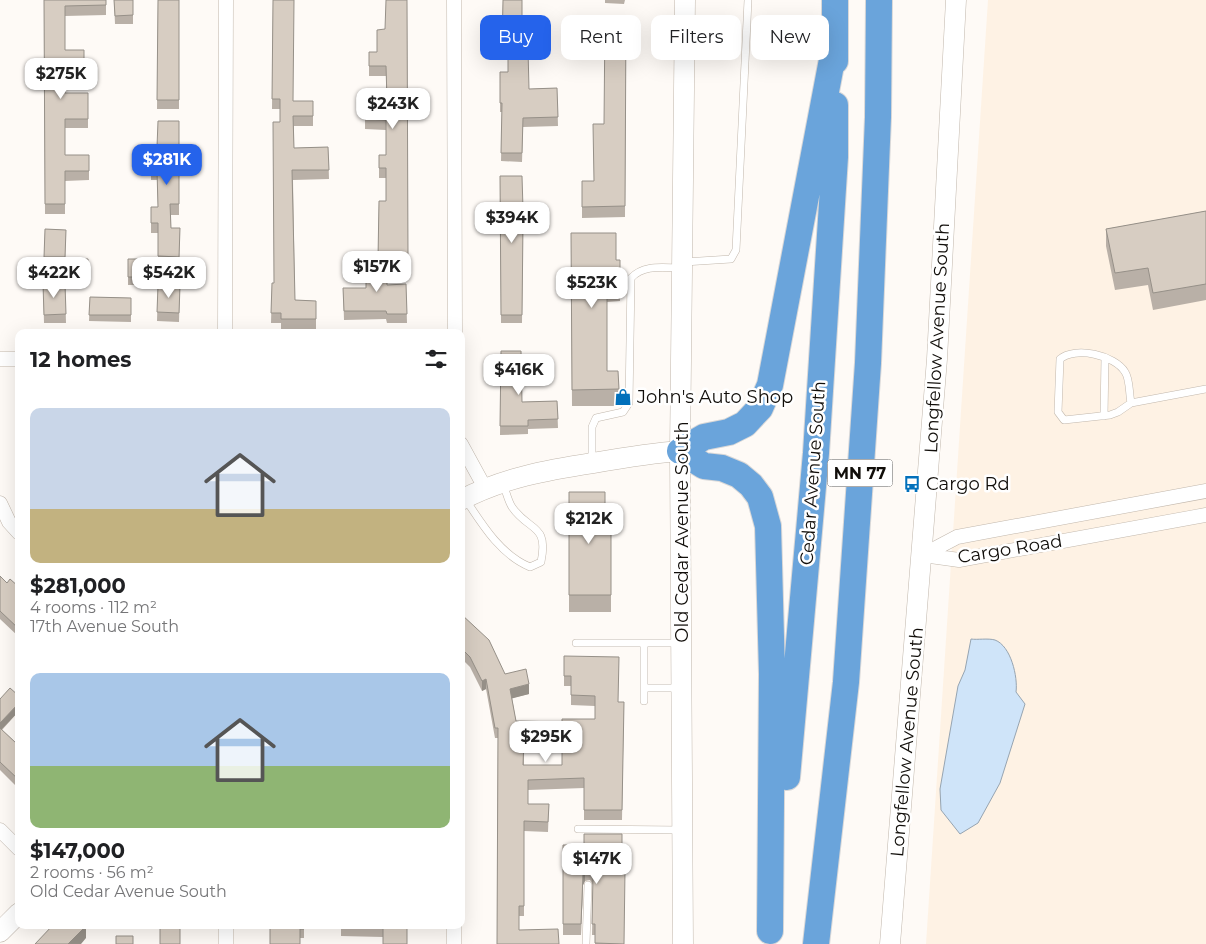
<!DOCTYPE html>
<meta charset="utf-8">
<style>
:root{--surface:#fff;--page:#f2f2f2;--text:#202124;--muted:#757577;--accent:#2563eb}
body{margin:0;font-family:Montserrat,sans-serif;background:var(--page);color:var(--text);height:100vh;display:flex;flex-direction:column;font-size:19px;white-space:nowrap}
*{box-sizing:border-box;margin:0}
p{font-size:16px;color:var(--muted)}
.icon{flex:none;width:28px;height:28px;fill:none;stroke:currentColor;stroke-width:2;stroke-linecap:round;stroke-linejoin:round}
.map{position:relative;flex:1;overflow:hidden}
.drawer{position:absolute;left:15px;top:329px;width:450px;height:600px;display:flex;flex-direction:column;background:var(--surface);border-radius:10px;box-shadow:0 5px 20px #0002}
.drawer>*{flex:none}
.top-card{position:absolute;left:480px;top:15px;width:475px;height:45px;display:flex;gap:10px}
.price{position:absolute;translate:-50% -42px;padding:0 11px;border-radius:10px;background:#fff;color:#222;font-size:16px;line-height:32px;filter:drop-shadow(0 1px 2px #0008)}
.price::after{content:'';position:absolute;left:50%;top:30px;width:15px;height:11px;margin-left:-8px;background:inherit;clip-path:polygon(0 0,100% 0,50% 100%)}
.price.on{background:var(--accent);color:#fff}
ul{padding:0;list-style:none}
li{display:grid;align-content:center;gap:10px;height:265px;padding:0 15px}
li span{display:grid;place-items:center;height:155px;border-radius:10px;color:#555}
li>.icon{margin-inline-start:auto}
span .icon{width:90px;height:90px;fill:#fffc;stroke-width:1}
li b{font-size:21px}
h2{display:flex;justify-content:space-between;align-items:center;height:60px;padding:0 15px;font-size:21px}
.tag{padding:0 18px;border-radius:10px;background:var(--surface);box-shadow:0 5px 20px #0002;font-size:18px;line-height:45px}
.tag.on{background:var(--accent);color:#fff}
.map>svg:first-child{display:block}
.built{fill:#fef2e4}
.water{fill:#cfe4f9;stroke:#96a4b1}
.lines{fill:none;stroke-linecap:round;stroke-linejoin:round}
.lane-casing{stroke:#c1b7ac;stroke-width:8}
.street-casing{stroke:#c1b7ac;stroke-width:15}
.secondary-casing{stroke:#c1b7ac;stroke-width:21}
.highway-casing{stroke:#d9d8d8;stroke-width:28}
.lane{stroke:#fff;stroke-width:7}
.street{stroke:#fff;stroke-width:14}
.secondary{stroke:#fff;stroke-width:20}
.highway{stroke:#6aa4db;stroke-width:26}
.wall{fill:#b9b0a7;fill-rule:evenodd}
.shaded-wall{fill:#969088}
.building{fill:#d7cdc2;stroke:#969088;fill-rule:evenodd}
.labels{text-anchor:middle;stroke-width:5;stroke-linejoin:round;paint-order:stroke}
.shield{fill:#fff;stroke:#585654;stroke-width:1}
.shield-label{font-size:16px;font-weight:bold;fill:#110e0a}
.street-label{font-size:18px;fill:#110e0a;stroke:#fff}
.poi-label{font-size:18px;fill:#110e0a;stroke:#fff;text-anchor:start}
</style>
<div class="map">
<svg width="1206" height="944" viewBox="0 0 1206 944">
<rect width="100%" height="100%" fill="#fefaf6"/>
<path class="built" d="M988,0H1206V944H926Z"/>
<path class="water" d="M971,639C977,640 988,638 995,640C1011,646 1018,677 1016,692L1025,704L1000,783L978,823L960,834L941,810L940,789L958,686L965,670Z"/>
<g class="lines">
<g class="lane-casing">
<path id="lane" d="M684,262L731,259L736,250L748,0
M1131,403C1129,393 1130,379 1125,372C1115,355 1075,346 1060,359L1058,412L1064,420L1110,415L1118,412L1131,403L1206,389
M1104,416L1105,358
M592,462V427L596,418L623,412L629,403L631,278C644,264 663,268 681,268
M466,500C483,526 501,555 530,567L541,562C549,523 529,532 512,507C508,501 506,491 503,484
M576,643H679
M644,688H681
M644,701V643
M578,829L680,830
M586,944L588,885"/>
</g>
<g class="street-casing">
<path id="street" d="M454,0L455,332
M225,332L226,0
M0,359H19
M461,444L485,488
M0,503L9,522L19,533
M923,555L957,537L1206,491
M923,555L959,560L1206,515
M0,830L19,849
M226,944V925
M454,944V925"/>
</g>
<g class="secondary-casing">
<path id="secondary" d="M461,500C503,478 547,470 593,463C622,458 651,453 680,451
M0,932L19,913
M683,944L680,451L685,0
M890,944L937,359L956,0"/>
</g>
<g class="highway-casing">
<path id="highway" d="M835,61V0
M787,777L816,453L835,157V105
M770,931L772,674L768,526L760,497L751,485L739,475L722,468L704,466L680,451L704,437L729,432L745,424L760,408L770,385L835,44
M816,944L846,682L868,363L878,117L879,0"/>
</g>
<use href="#lane" class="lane"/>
<use href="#street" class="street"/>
<use href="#secondary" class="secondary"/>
<use href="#highway" class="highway"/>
</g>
<path class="wall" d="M44,0H106V15L65,16V50H84V76L65,77V93H88V128H65V155L89,171V180L65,181V214H45Z
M114,0H133V24H115Z
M158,0H179V109H157Z
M273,0L293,101H313V126H294V148L328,147L329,179L293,180L295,300L316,301V329H281V323H271L272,283H274L280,122V109H272Z
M407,0L408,267L387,268V285L406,284L407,323H387L386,319L344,320L343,288H366L378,260L379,201H386V178H379V166L386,155V130L365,129V100H386V76H369V52H377L385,29Z
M503,0L522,50L529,89L557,88L558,126L523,127L522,162L501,161L502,112H500V72H508V56H502Z
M605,0H625L624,4L605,3Z
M626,16L625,217L582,218V181H594L604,124Z
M179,121V215H171V228H180L179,267H158V233H151V217L158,207L157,180H151V170L157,147Z
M500,176L523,209H527V231H523L522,323H501Z
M1206,211V300L1153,310L1148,285L1115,290L1106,246V229Z
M45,229L66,230L65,266L44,265Z
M571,233L616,260H620V301L607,302V371H618L619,406H572Z
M71,259H88V284H70Z
M128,259H146V285H128Z
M43,284H65L66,323H44Z
M158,286H180L179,322L157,321Z
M90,297L131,298V322L89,321Z
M501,351L522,402L557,401L558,428L528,429V434L500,435Z
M569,492L605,514H611V612H569Z
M0,576L7,583L19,587V637L0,619Z
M461,614L505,674L529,694L512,698L516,721L562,722L595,719V706L571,705V686H564V656L618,702H624L622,820H584V788L528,790V804H549L548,832L524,831V916H519L497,944L498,738H495L486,689L482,691L470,667L461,658ZM524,747L562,748V765H524Z
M19,696V711L2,730L16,743L19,740V789L0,770V699Z
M563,845H584L624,944H595V935H592L593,885L590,880L585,881L583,885L581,935H563Z
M304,925V938H300L270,944Z
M341,925H407L383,937L341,936Z"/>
<path class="shaded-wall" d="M486,679V689L482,691V681Z
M529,684V694L510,699V689Z
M19,703V711L0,731V723Z
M585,870V881L583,885L581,935L583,874Z
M86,926V938L81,944H68Z"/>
<path class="building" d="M44,0H106V5L65,6V50H84V67H65V93H88V119H65V155H89V171H65V204H45Z
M114,0H133V15L115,16Z
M158,0H179V100H157Z
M273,0H294L293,101H313V116H293L294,148L328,147L329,170H292L295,300L316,301V319H281V313H271L272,283H274L273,122H280V99H272Z
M386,0H407L408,257L378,258L379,201H386V168H379V155H386V120L365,119V100H387L386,66H369V52H377V30L385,29Z
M503,0H522V50H528L529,89L557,88L558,117L523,118L522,153H501L502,103H500V72H508V48H502Z
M605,16H626L625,206L582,207V181H594L593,124H604Z
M158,121H179V204H170L171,228H180L179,257L158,256V223H151V207H158L157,170H151L152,147H157Z
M500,176H522L523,209H527V223H523L522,315H501Z
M1206,211V284L1153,293L1148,268L1115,273L1106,229Z
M45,229L66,230L65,257H44Z
M571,233H616V260H620V284L607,285V371H618L619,389L572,390Z
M71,259H88V276H70Z
M128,259H146V277H128Z
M366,260H387V285L406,284L407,314H387L386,311H344L343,288H366Z
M43,284H65L66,314L44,315Z
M158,286H180L179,313L157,312Z
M90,297L131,298V315H89Z
M501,351H521L522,402L557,401L558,419L528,420V426H500Z
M569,492H605V514H611V595H569Z
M0,576L7,583L10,579L19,587V629L0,611Z
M461,614L489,640L505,674L526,669L529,684L510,689L516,721L562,722V719H595V696L571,695V676H564V656L619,657L618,702H624L622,810H584V778L528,780V804H549L548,822L524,821V906H519V930L558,929L559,944H497L498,728H495L486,679L482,681L470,657L461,648ZM524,737L562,738V765H523Z
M10,688L19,696V703L0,723V699Z
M0,728L16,743L19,740V780L0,762Z
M584,834H622V870H625L624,944L595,943V924H592L593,875L590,870H585L583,874L581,924H563V845H584Z
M53,925H86V926L68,944H35Z
M160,925H180V944H160Z
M270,925H304V929H300V944H270Z
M341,925H407V944H383V928H341Z
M116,936H133V944H116Z"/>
<defs>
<g id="shop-bare" transform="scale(1.35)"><path d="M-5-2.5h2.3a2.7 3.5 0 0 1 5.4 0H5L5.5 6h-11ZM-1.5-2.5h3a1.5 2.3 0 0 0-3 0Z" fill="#0270bb" stroke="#fff" stroke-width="2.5" paint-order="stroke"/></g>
<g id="bus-bare" transform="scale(1.35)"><path d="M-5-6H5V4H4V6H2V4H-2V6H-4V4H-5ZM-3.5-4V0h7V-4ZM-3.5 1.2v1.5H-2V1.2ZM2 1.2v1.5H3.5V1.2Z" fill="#0270bb" stroke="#fff" stroke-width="2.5" paint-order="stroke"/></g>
</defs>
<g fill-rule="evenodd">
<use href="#shop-bare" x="623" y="397"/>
<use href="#bus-bare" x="912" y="484"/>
</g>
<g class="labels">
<rect class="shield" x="827.5" y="459.5" width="65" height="27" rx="4"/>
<g class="shield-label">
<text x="860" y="479">MN 77</text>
</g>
<g class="street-label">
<text transform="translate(937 338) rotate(-87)" y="6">Longfellow Avenue South</text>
<text transform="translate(813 473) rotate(-86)" y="6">Cedar Avenue South</text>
<text transform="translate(682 532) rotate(-90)" y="6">Old Cedar Avenue South</text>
<text transform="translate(1010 549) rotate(-9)" y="6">Cargo Road</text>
<text transform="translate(907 742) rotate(-85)" y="6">Longfellow Avenue South</text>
</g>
<g class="poi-label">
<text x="637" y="403">John's Auto Shop</text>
<text x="926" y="490">Cargo Rd</text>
</g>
</g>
</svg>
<b class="price" style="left:61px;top:100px">$275K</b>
<b class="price" style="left:393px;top:130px">$243K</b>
<b class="price on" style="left:167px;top:186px">$281K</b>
<b class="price" style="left:512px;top:244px">$394K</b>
<b class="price" style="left:377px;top:293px">$157K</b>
<b class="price" style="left:54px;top:299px">$422K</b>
<b class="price" style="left:169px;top:299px">$542K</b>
<b class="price" style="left:592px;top:309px">$523K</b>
<b class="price" style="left:519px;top:396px">$416K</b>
<b class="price" style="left:589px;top:545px">$212K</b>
<b class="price" style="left:546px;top:763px">$295K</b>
<b class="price" style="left:597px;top:885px">$147K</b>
<div class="top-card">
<a class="tag on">Buy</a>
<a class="tag">Rent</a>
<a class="tag">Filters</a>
<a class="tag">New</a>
</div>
<section class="drawer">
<h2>12 homes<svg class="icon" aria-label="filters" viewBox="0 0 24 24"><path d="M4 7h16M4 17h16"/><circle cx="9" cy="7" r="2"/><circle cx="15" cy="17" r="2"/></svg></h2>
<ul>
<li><span style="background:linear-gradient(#c9d6e8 65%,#c2b280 0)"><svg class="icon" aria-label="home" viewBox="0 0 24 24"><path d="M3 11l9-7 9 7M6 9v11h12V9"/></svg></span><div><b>$281,000</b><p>4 rooms · 112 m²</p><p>17th Avenue South</p></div></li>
<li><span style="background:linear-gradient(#a9c7e8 60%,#8fb573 0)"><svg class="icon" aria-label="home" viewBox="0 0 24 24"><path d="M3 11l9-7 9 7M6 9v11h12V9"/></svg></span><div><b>$147,000</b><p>2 rooms · 56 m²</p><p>Old Cedar Avenue South</p></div></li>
</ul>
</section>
</div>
